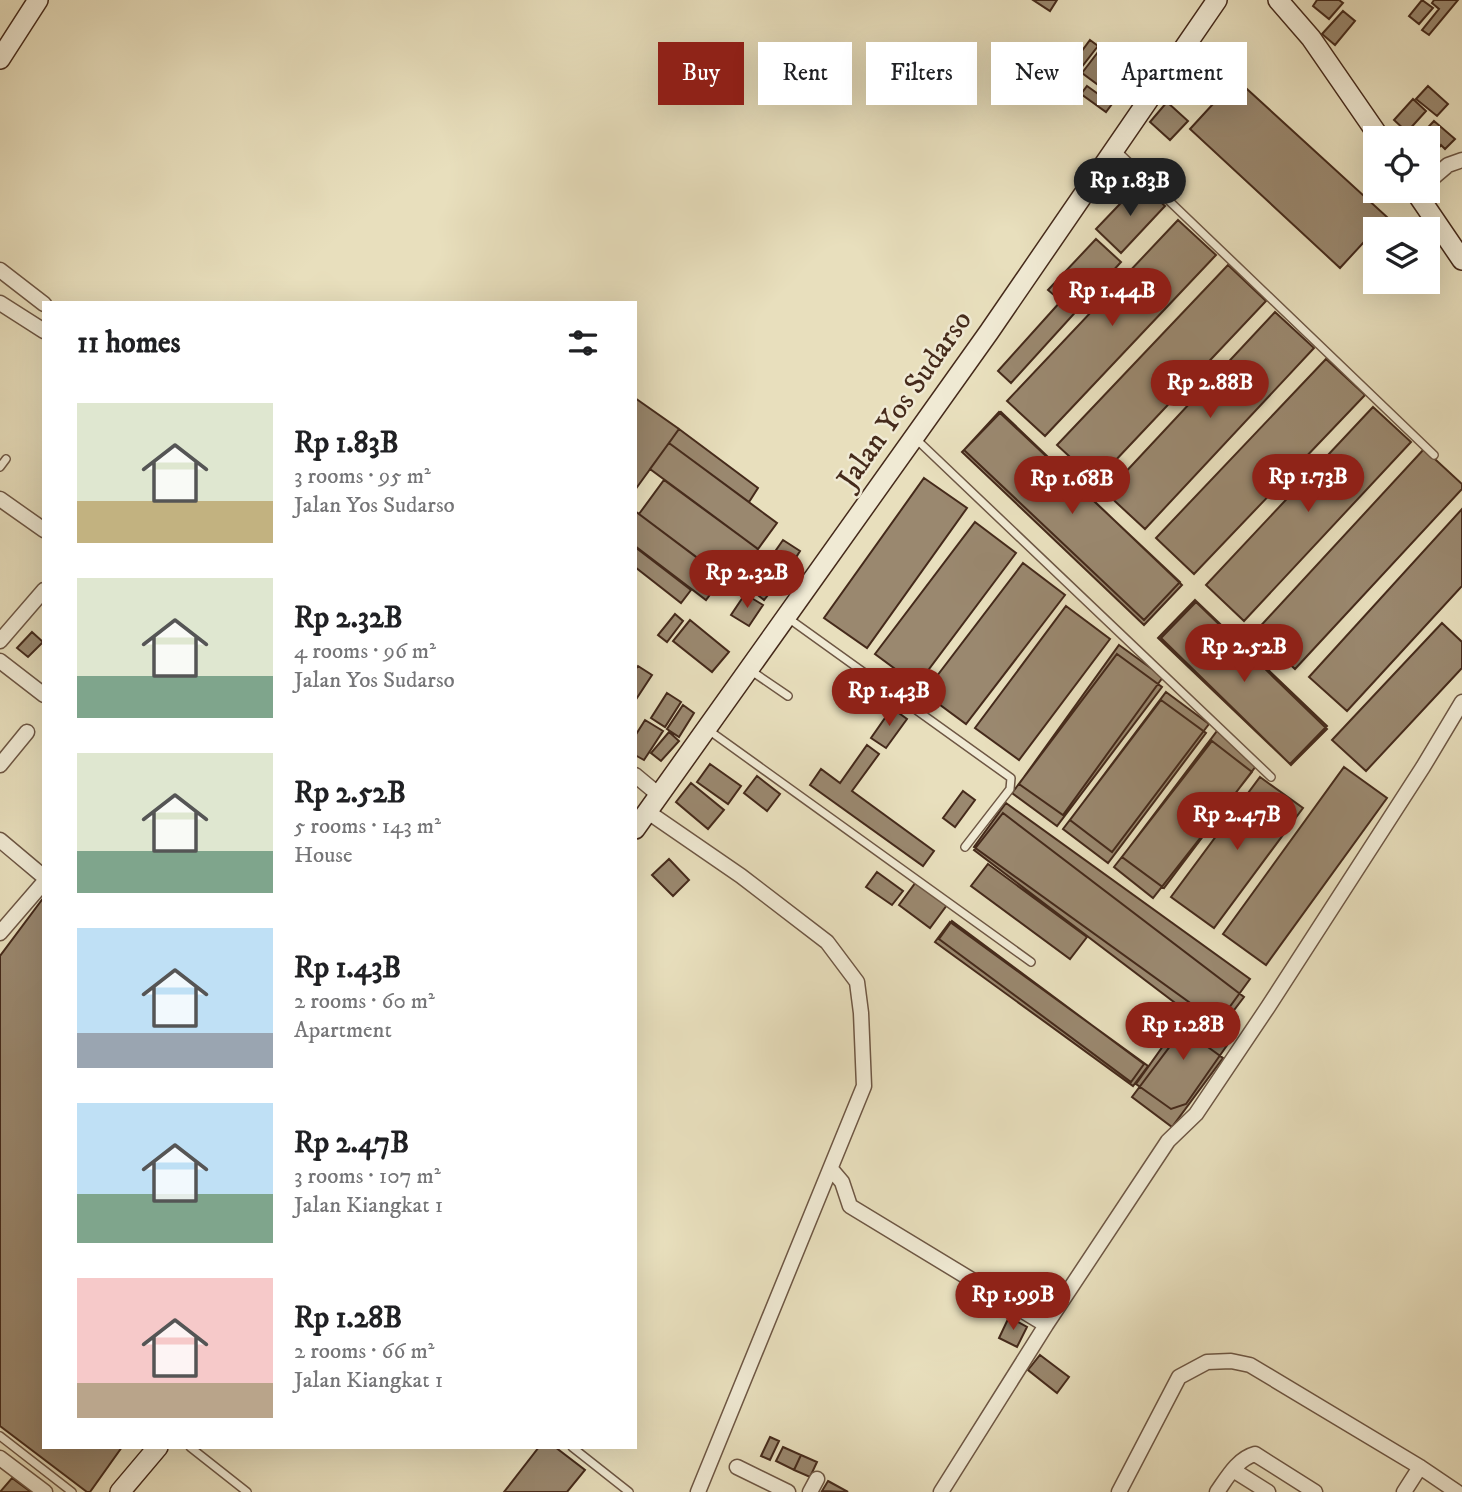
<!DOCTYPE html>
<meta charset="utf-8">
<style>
:root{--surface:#fff;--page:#f2f2f2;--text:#202124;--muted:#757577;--accent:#8f2418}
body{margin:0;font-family:"IM FELL DW Pica",serif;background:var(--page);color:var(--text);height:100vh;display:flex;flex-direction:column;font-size:26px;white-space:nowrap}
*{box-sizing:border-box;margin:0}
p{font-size:23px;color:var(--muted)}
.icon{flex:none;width:38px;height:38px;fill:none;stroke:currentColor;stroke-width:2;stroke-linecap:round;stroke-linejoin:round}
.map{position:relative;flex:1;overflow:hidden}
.drawer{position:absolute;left:42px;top:301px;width:595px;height:1148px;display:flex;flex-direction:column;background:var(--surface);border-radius:0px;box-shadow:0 7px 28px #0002}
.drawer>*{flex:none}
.top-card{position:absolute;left:658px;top:42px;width:665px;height:63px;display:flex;gap:14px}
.controls{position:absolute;left:1363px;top:126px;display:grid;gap:14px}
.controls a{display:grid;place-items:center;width:77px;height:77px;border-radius:0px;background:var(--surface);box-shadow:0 7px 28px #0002;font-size:35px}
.price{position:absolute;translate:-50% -60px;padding:0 16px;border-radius:24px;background:var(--accent);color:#fff;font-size:23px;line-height:46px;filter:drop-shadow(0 2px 4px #0008)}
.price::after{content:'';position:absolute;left:50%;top:42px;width:21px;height:16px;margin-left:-10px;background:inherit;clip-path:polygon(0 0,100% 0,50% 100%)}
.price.current{background:#222;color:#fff}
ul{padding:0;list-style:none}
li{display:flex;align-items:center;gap:21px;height:175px;padding:0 35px}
li span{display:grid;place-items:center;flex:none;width:196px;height:140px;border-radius:0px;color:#555}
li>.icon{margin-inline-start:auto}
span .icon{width:84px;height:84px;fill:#fffc;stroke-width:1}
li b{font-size:30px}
h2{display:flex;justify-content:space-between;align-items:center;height:84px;padding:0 35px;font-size:30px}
.tag{padding:0 24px;border-radius:0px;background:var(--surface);box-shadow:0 7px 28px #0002;font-size:24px;line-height:63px}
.tag.current{background:var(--accent);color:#fff}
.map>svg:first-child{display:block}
.building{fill:#9a886f;stroke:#452a1b;stroke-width:2}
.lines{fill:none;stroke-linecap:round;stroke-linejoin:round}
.lane-casing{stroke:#6e5744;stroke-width:10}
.street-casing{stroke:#6e5744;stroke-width:17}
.secondary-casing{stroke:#452a1b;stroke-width:22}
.lane{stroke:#f0ead4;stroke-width:7}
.street{stroke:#f0ead4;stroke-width:14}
.secondary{stroke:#f0ead4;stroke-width:19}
.labels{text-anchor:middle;stroke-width:5;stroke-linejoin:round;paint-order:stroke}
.street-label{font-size:30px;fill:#452a1b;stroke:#f0ead4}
</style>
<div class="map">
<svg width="1462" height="1492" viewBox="0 0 1462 1492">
<rect width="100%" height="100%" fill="#e8dfbd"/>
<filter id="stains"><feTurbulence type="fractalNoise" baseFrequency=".00286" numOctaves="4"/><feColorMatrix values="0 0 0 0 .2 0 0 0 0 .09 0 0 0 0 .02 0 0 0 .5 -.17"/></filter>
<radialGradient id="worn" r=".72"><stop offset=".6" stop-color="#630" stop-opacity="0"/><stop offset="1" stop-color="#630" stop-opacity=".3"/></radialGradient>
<path class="building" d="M1033,0H1057L1050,11Z
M1317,0H1339L1343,3L1329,19L1313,6Z
M1422,0L1433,8L1419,24L1409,16Z
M1434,0H1458L1429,35L1422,30L1439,9L1432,3Z
M1343,11L1355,21L1335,45L1322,34Z
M1090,40L1098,46L1077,73L1070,67Z
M1101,48L1124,64L1117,74L1120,77L1113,86L1110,83L1105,90L1082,73Z
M1236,79L1387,217L1340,268L1190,129Z
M1087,86L1112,104L1106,112L1081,94Z
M1428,86L1448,104L1437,116L1416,99Z
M1413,99L1426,111L1407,132L1394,120Z
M1167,102L1188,121L1170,140L1150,122Z
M1434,121L1455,139L1445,149L1441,145L1432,156L1428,153V138H1418Z
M1140,183L1165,206L1121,253L1096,229Z
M1178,220L1216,255L1045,436L1007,401Z
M1096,239L1121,262L1011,383L998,371L1061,301L1048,290Z
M1228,265L1266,301L1096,481L1057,445Z
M1275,312L1314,348L1145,529L1106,493Z
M1326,359L1365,395L1194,574L1156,538Z
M635,398L679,429L635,490Z
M1373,407L1411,442L1244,621L1206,585Z
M999,412L1180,582L1144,620L964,450Z
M1001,412L1182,585L1144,625L962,452Z
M679,429L758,488L749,502L669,443Z
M669,443L777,523L758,549L650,469Z
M1424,449L1462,484V489L1295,669L1255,632Z
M924,478L967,508L867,648L824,618Z
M664,480L758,549L732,584L639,514Z
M1462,509V586L1347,711L1309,677Z
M635,511L723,577L706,600L635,546Z
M975,522L1016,553L917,685L875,654Z
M783,540L800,551L785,575L767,563Z
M635,547L691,590L681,603L635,567Z
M1023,563L1065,595L966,724L924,693Z
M764,568L780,580L764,600L749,588Z
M745,594L763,605L749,626L731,615Z
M1195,600L1327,726L1290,764L1158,638Z
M1196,602L1327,729L1291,765L1161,638Z
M1066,606L1110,639L1019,760L975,728Z
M675,614L683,621L667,642L658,635Z
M690,620L729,652L712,672L673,641Z
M1442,623L1462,642V668L1366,771L1332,740Z
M32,632L43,642L28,657L17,648Z
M1119,645L1163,677L1063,815L1019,784Z
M1117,654L1162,687L1057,826L1012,793Z
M638,666L652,675L635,701V670Z
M1166,692L1209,724L1112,852L1070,820Z
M667,693L681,702L665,727L651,718Z
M1161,700L1206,733L1108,863L1063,829Z
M683,705L694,713L679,737L667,729Z
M892,708L907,719L886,748L871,738Z
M645,720L663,731L644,760L635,755V736Z
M1217,731L1259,762L1164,888L1122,857Z
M669,732L679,741L661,761L651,753Z
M1212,741L1252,772L1153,898L1114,867Z
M867,745L879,754L852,791L934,851L923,866L810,785L821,769L840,783Z
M710,764L741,786L728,804L697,782Z
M1344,767L1387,798L1266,965L1223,934Z
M757,776L780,794L767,811L744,793Z
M1260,777L1303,808L1214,928L1171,897Z
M691,783L724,810L708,829L676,802Z
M963,791L975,800L955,827L943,818Z
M1006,803L1250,979L1218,1023L974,847Z
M1003,813L1244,997L1216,1034L974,850Z
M669,859L689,880L673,896L652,875Z
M988,864L1087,937L1070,959L971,886Z
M877,872L903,891L892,905L866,887Z
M916,882L947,905L930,928L899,905Z
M44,897V1447H122L90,1492H87L0,1426V956Z
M952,921L1144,1064L1131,1082L939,939Z
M950,922L1148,1066L1133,1086L935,942Z
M1188,1011L1230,1041L1186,1104L1171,1109L1136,1084Z
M1183,1029L1223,1058L1172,1127L1132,1097Z
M1009,1317L1027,1327L1017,1347L999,1338Z
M1040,1355L1069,1377L1057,1393L1028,1370Z
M770,1437L779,1441L770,1460L761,1456Z
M539,1447H555L585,1470L567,1492H504Z
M783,1447L801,1455L794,1470L776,1461Z
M801,1455L817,1462L810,1477L794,1470Z
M12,1478L31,1492H0Z
M828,1481L848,1492L822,1491Z"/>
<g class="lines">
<g class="lane-casing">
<path id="lane" d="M1115,149L1434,455
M916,439L1271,777
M0,467L6,459
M788,618L1011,778L1010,789L965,847
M750,670L788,696
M707,729L1031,962
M0,1436L72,1492
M190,1447L247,1492
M572,1447L629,1492"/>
</g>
<g class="street-casing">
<path id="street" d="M1428,182L1448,165L1462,160
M0,270L44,304
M0,303L44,331
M0,499L44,530
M0,641L44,590
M0,661L44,695
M0,765L27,732
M635,775L659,795
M648,812L741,876L827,942L857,982L861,1013L864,1086L698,1492
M0,840L44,877
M0,933L44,882
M831,1169L842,1182L850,1206L1046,1325
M0,1458L45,1492
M737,1467L788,1492
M1233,1470L1268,1492
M810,1492L817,1479
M941,1492L1046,1325L1168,1141L1196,1114L1268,1007L1423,767L1462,702
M1119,1492L1179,1377L1207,1362L1231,1361L1250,1365L1420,1467L1457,1492
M1217,1492C1227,1478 1237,1459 1255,1454L1315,1492
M1404,1492L1420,1467"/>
</g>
<g class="secondary-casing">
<path id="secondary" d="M1278,0L1311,38L1380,138
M0,59L38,0
M1415,191L1462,260
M635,829L989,332L1217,0
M120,1492L158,1447"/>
</g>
<use href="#lane" class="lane"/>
<use href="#street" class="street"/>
<use href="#secondary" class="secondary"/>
</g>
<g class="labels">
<g class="street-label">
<text transform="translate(904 399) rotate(-55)" y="10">Jalan Yos Sudarso</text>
</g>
</g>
<rect width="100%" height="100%" filter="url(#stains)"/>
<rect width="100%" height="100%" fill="url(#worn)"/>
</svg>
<div class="controls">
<a><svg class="icon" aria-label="locate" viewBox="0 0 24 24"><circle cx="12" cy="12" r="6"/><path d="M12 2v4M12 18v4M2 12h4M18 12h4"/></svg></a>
<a><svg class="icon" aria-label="layers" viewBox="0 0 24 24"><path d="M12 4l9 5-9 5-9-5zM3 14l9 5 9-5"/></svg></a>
</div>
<b class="price current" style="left:1130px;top:218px">Rp 1.83B</b>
<b class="price" style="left:1112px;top:328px">Rp 1.44B</b>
<b class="price" style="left:1210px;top:420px">Rp 2.88B</b>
<b class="price" style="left:1308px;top:514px">Rp 1.73B</b>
<b class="price" style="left:1072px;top:516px">Rp 1.68B</b>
<b class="price" style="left:747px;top:610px">Rp 2.32B</b>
<b class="price" style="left:1244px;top:684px">Rp 2.52B</b>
<b class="price" style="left:889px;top:728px">Rp 1.43B</b>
<b class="price" style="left:1237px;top:852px">Rp 2.47B</b>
<b class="price" style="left:1183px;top:1062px">Rp 1.28B</b>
<b class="price" style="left:1013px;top:1332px">Rp 1.99B</b>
<div class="top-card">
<a class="tag current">Buy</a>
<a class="tag">Rent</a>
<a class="tag">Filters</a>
<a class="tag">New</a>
<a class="tag">Apartment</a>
</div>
<section class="drawer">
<h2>11 homes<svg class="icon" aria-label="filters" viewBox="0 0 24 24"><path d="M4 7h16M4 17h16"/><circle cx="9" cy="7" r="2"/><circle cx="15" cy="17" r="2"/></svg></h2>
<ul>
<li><span style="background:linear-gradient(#dfe7d0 70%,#c2b280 0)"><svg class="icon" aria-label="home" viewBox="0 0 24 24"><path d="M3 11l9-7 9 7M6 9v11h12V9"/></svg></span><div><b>Rp 1.83B</b><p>3 rooms · 95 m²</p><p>Jalan Yos Sudarso</p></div></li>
<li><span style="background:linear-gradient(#dfe7d0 70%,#7fa58c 0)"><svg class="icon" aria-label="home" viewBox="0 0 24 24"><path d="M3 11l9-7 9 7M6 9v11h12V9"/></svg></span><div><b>Rp 2.32B</b><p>4 rooms · 96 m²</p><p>Jalan Yos Sudarso</p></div></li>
<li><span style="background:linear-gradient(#dfe7d0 70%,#7fa58c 0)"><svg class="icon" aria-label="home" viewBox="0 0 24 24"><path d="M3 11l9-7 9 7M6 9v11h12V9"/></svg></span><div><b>Rp 2.52B</b><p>5 rooms · 143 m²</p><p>House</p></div></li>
<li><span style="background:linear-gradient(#bfe0f5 75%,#9aa5b1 0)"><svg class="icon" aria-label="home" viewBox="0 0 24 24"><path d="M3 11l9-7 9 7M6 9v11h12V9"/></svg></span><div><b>Rp 1.43B</b><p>2 rooms · 60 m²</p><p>Apartment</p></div></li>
<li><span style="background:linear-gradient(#bfe0f5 65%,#7fa58c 0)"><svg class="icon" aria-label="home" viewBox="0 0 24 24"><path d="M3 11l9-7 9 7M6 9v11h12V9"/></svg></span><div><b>Rp 2.47B</b><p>3 rooms · 107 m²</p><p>Jalan Kiangkat 1</p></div></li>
<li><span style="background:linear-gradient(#f6c9c9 75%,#b9a48a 0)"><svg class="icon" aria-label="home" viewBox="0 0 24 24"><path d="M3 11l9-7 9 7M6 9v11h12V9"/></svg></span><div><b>Rp 1.28B</b><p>2 rooms · 66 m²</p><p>Jalan Kiangkat 1</p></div></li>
</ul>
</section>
</div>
